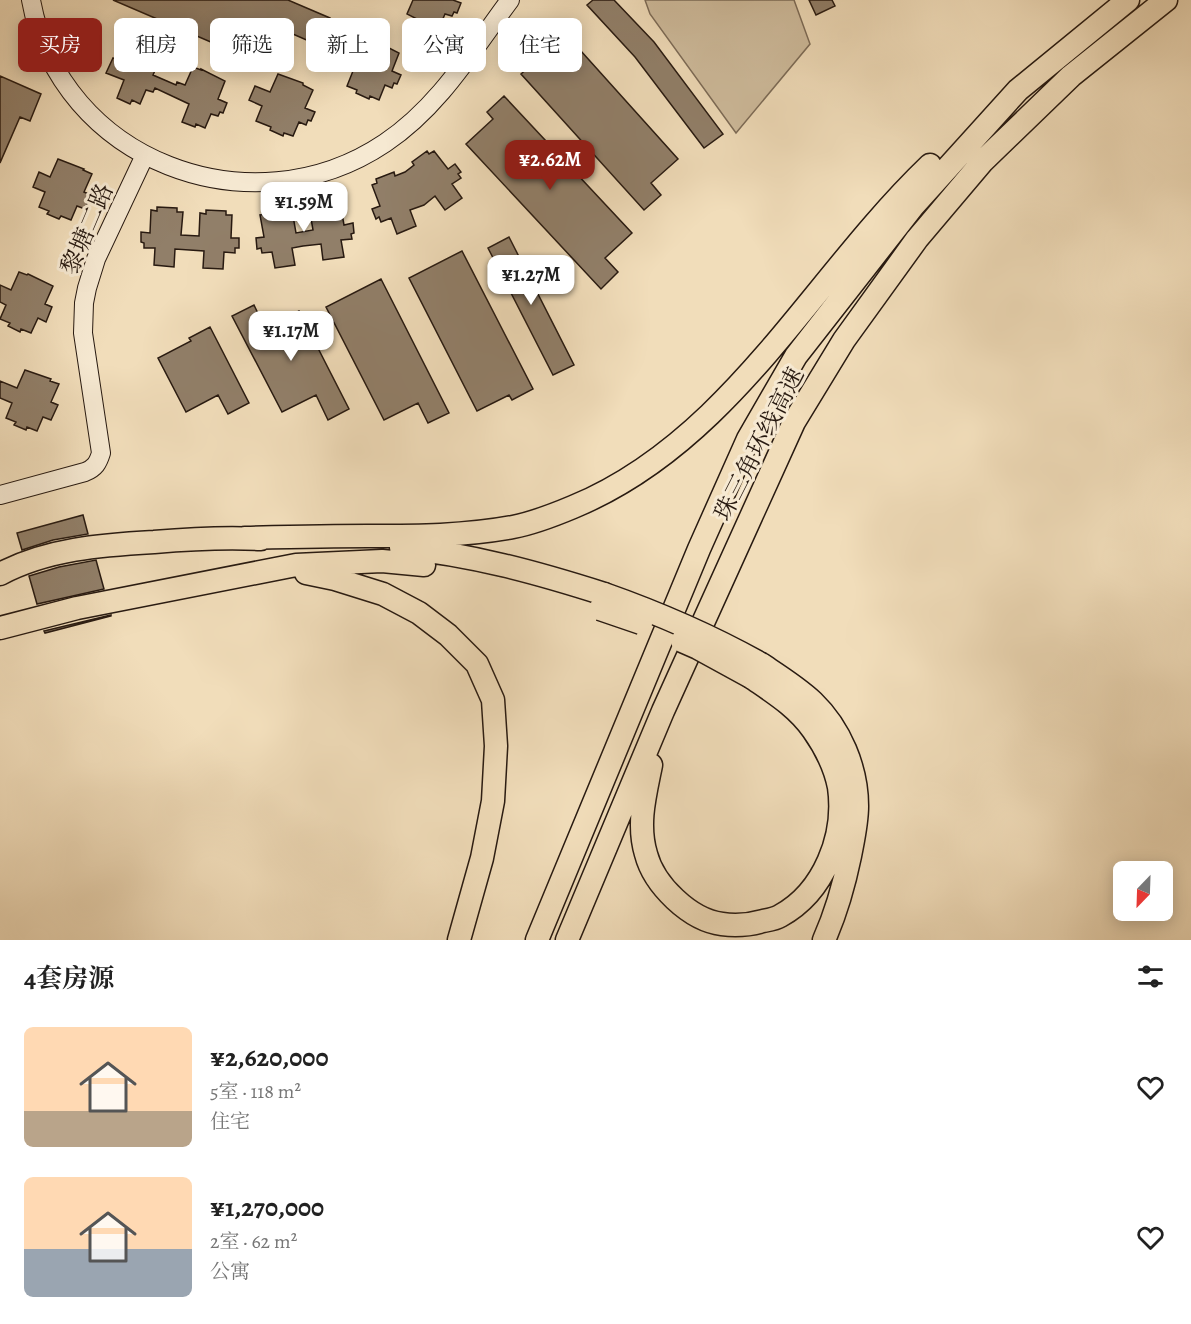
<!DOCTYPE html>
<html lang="zh">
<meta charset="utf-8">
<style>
:root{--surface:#fff;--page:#f6f6f6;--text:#222;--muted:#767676;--accent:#8f2418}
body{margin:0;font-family:Alegreya,"Noto Serif SC",serif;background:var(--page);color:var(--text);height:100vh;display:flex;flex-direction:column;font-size:22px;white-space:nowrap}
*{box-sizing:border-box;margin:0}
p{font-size:20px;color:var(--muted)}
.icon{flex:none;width:33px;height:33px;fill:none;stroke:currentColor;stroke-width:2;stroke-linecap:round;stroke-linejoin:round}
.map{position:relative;height:940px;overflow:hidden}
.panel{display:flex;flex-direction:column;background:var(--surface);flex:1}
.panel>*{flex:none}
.banner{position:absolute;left:18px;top:18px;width:600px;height:54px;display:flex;gap:12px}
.needle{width:39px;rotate:203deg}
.controls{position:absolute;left:1113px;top:861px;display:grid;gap:12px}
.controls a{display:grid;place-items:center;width:60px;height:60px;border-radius:9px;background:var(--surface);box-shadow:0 3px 15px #0003;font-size:30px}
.price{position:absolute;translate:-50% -51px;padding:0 14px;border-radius:12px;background:#fff;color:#222;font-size:20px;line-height:39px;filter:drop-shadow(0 2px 3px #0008)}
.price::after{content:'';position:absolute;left:50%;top:36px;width:18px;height:14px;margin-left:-9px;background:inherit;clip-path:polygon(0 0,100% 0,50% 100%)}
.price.current{background:var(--accent);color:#fff}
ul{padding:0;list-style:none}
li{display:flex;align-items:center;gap:18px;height:150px;padding:0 24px}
li span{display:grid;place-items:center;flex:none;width:168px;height:120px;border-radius:9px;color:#555}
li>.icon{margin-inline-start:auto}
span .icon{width:72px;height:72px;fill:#fffc;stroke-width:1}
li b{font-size:26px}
h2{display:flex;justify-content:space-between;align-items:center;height:72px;padding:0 24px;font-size:26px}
.tag{padding:0 21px;border-radius:9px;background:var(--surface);box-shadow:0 3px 15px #0003;font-size:21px;line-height:54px}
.tag.current{background:var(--accent);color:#fff}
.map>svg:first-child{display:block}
.green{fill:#cfbc9d;stroke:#7c6b57;stroke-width:1.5}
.building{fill:#917f69;stroke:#281a11;stroke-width:1.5}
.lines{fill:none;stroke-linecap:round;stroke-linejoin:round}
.secondary-casing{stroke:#281a11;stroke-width:20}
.highway-casing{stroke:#281a11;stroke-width:25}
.secondary{stroke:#f6e9d2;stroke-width:18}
.highway{stroke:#f1ddba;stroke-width:22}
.highway-bridge-casing{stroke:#281a11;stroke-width:25;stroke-linecap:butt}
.highway-bridge{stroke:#f1ddba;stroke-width:22}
.labels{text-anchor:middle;stroke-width:6;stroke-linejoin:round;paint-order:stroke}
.street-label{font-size:24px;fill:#281a11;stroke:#f6e9d2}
</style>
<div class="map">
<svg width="1191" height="940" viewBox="0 0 1191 940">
<rect width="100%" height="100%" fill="#f1ddba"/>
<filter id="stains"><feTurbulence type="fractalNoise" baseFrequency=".00333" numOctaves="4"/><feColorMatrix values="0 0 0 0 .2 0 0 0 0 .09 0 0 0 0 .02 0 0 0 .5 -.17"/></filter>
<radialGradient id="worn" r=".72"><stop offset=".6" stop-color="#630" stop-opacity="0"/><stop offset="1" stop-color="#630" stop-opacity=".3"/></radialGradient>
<path class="green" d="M645,0H794L810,44L736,133L650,14Z"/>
<path class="building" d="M113,0H288L330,18L318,45L270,24L255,61Z
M413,0H453L461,3L457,13L454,12L452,16L445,14L439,28L430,24L429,28L415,22L417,19L407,14Z
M593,0H614L654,42L723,134L704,148L635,57L587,5Z
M809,0H832L835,6L816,15Z
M563,31L678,159L651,183L661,195L644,210L521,74L548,50L546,47Z
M364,37L389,47V48L399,53L392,71L401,75L397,84L394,83L392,88L385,85L379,100L370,96L369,99L356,93L357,90L347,86L353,71L340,66L346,51L356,56Z
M129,43L136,46L137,45L161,57L153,75L176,85L177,82L185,85L193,67L201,70V69L225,81L218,99L227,103L223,113L220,112L218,116L211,114L205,128L196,124L195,127L182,122L189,104L155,88L153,92L146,90L140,104L132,100L130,104L117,98L124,80L106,73L113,58L121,61Z
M278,74L303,83V85L313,90L305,108L315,112L311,121L308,120L306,125L299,122L293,136L284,133L283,136L270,130L271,127L256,121L262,106L249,100L255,86L270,92Z
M0,76L41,94L30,121L20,117L0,163Z
M504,96L632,233L605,258L618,272L601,289L466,144L493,119L487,112Z
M427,151L429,154L434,151L448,169L455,164L461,172L458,174L461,178L452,184L462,198L445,210L435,196L424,205L410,210L416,226L397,234L391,218L381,222L379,217L376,219L372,209L380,206L372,185L377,183L376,179L394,172L395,176L405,172L414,165L412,162Z
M58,159L84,169L83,170L92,174L84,192L91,195L85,209L77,206L71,220L61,216L59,219L47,214L49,211L39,207L45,192L33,187L39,172L50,177Z
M334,199V203L340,202L344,225L353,223L354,233L351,234L352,239L341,240L344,257L323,260L321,244L303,246L292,248L295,265L275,268L272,252L262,253L261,248L257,249L256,238L264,237L260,215L267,214L266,211L285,207L286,211L292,210L296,233L313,230L309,207L315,206L314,203Z
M157,207L177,208V212H183L181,235L199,236L200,213L206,214V210L226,211V215H232L231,238H239V248H235V253L224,252L223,269L203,268L204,251L175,249L174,267L154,265L155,248H144V243L141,242V232L150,233L151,210L157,211Z
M509,237L574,365L553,375L488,248Z
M462,251L533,389L512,400L509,395L477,411L409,278Z
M19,272L27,275L28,274L53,286L45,304L52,307L46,322L38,318L31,333L21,329L20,332L8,326L10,323L0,319L6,305L0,302V285L11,290Z
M381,279L449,413L428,423L418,403L384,420L326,307Z
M254,305L265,328L299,311L349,409L328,420L316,395L282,412L232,316Z
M210,327L249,403L228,414L218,395L186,412L158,358L191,341L189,338Z
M25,370L51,379L50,381L59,384L51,402L58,405L51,420L43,417L37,431L27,427L26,430L14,425L16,422L6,418L12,403L0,398V381L17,388Z
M83,515L88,534L53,540L22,550L17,533Z
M96,560L104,589L37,604L29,576L59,567Z
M111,615V616L45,633L44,631Z"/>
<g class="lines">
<g class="secondary-casing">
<path id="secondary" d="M31,0C60,161 251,233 385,143C439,107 472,51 510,0
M0,495L85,472C95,468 98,463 101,453L83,333L84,303L87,288L96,259L145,155"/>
</g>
<g class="highway-casing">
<path id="highway" d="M245,538C286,537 327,536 368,536C416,536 465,536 513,527C533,523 554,515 573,507C731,442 812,278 930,165
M401,548C470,554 538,573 604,594
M306,573L335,579L383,594L419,613L448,635L477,664L493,700L496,746L493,801L482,858L459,940
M0,574C47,549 101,545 154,542C189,539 225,537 261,539
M0,628L77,608L296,565L382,561L424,565
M761,664C779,676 797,687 813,702C840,728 857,768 857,806C857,823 853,840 850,856C844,885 836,913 824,940
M651,765C645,795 637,824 646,854C654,885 690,920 722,924C736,926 749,925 763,921C768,920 775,919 780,916C824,892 846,836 839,787C835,767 825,747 813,730C797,707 774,693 751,677
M537,940L699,549L748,439L796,356L914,205L1018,90L1128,0
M567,940L663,711L794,422L844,340L917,239L983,161L1071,76L1166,0"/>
</g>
<use href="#secondary" class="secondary"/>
<use href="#highway" class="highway"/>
<g class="highway-bridge-casing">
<path id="highway-bridge" d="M604,594C658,613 711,636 761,664
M600,609L641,623
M682,641L698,648L751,677"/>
</g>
<use href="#highway-bridge" class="highway-bridge"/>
</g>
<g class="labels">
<g class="street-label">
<text transform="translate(87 229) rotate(-67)" y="8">黎塘二路</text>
<text transform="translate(759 444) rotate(-63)" y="8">珠三角环线高速</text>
</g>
</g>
<rect width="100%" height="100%" filter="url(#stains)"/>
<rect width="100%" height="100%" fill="url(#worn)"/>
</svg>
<div class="controls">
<a><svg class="needle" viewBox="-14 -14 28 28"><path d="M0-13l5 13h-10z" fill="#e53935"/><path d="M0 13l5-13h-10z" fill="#767676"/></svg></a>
</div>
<b class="price current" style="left:550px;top:191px">¥2.62M</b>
<b class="price" style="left:304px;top:233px">¥1.59M</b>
<b class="price" style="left:531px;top:306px">¥1.27M</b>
<b class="price" style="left:291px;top:362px">¥1.17M</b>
<div class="banner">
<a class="tag current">买房</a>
<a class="tag">租房</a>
<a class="tag">筛选</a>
<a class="tag">新上</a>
<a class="tag">公寓</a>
<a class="tag">住宅</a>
</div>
</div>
<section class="panel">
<h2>4套房源<svg class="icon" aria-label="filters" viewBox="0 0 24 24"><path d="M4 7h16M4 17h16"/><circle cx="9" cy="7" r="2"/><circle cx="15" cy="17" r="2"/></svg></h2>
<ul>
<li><span style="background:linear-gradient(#ffd9b3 70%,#b9a48a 0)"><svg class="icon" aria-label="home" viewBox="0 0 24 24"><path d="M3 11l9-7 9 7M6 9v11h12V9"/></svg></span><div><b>¥2,620,000</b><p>5室 · 118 m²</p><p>住宅</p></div><svg class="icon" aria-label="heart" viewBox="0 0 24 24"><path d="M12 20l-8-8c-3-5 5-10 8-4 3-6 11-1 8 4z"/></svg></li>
<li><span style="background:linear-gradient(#ffd9b3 60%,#9aa5b1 0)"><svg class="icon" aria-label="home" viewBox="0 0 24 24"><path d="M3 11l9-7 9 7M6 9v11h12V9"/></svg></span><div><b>¥1,270,000</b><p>2室 · 62 m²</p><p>公寓</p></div><svg class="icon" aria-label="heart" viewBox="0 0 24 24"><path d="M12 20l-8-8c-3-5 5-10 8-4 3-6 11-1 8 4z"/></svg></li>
</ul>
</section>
